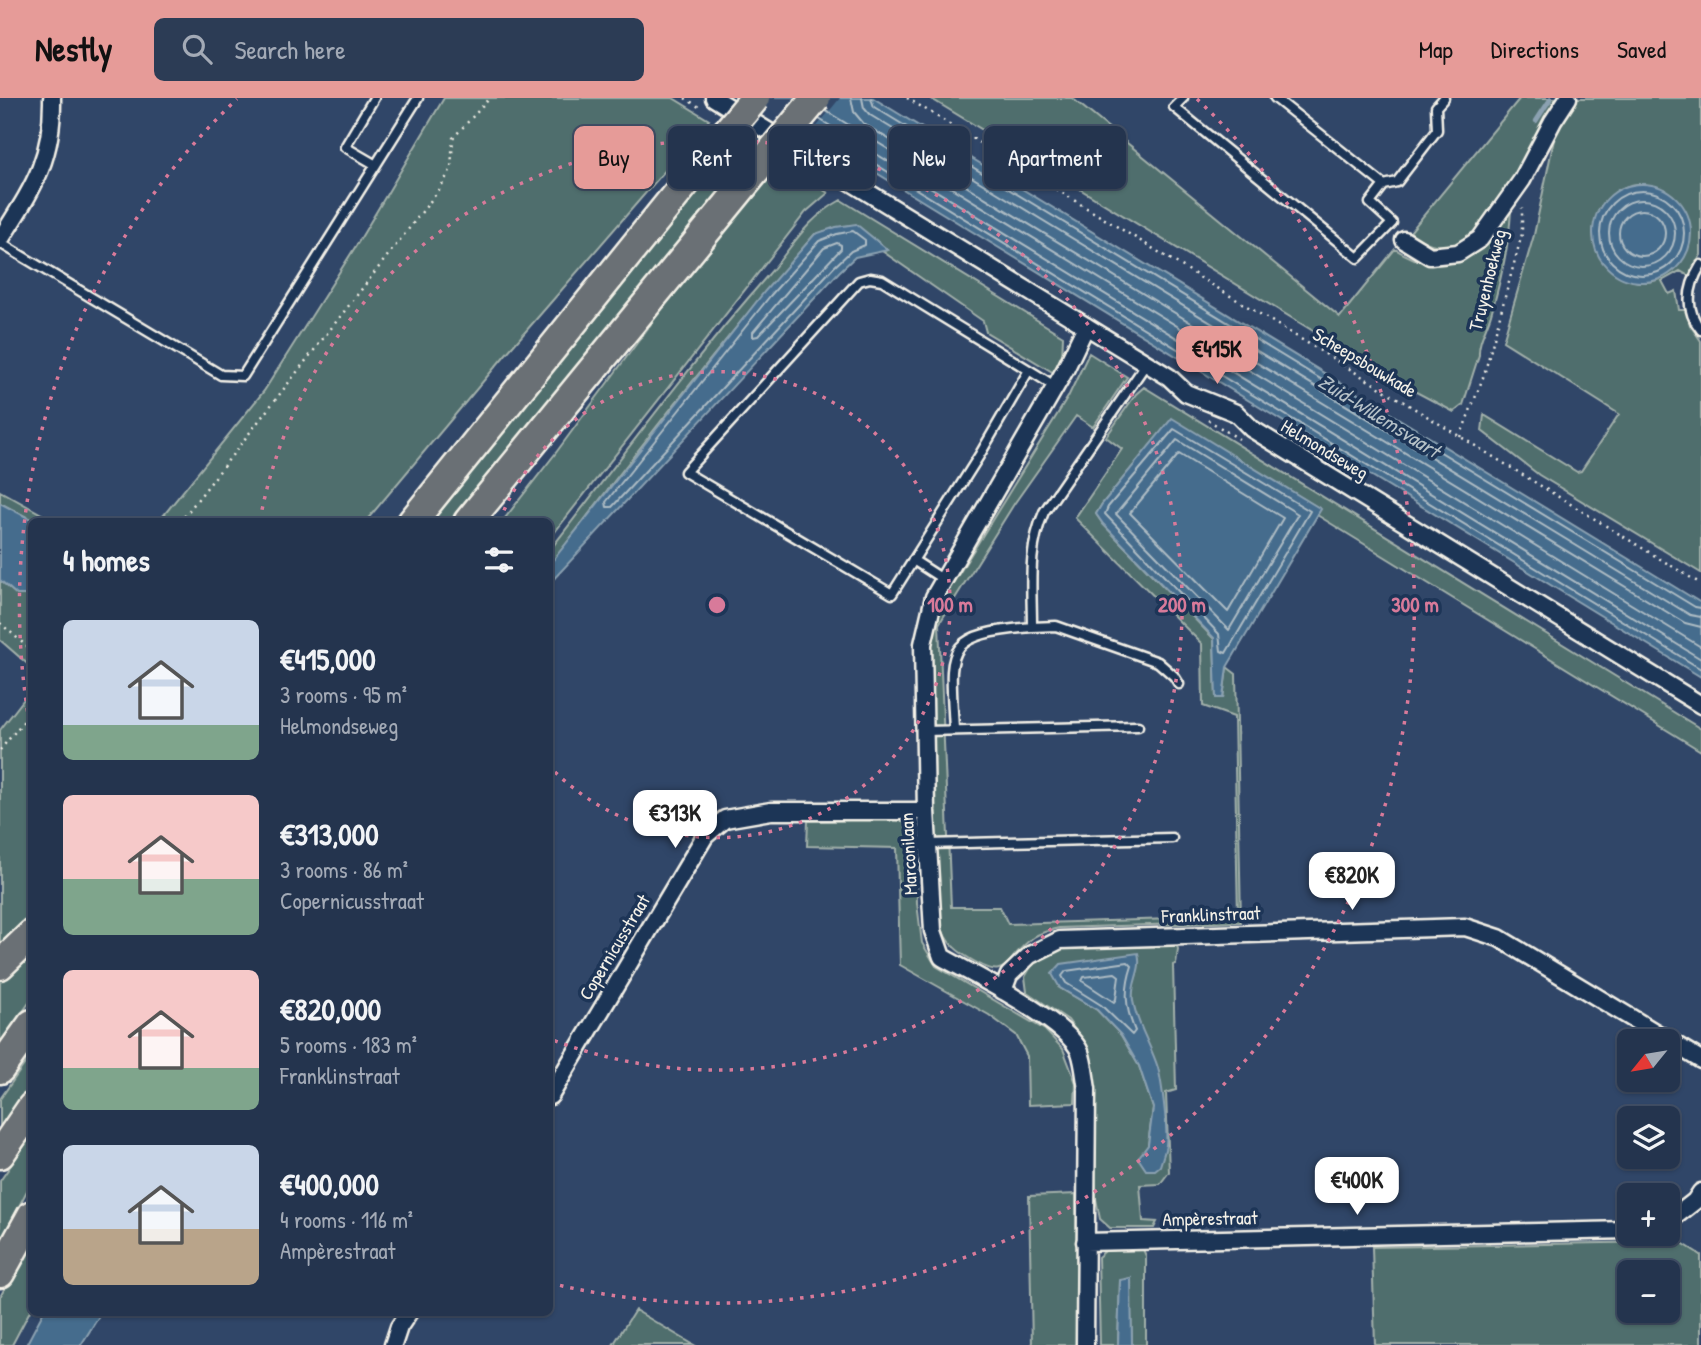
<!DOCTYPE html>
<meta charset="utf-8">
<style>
:root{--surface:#24344e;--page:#2c3c55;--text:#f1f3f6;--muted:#a3aab6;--line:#414f66;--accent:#e69b98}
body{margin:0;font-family:"Patrick Hand",sans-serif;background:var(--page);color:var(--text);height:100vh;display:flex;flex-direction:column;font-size:26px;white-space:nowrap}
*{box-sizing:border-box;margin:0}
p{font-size:23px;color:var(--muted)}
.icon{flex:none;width:38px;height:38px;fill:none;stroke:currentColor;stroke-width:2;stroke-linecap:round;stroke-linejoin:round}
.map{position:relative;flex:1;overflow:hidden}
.drawer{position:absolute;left:28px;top:420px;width:525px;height:798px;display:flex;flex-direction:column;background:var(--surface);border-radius:10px;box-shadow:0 2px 5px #0004,0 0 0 2px var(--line)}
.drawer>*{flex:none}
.hud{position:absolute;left:574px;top:28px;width:665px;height:63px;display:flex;gap:14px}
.needle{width:46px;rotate:240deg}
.controls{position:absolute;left:1617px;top:931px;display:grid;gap:14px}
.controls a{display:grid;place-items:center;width:63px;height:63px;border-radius:10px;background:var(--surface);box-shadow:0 2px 5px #0004,0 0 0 2px var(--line);font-size:35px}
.price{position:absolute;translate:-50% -60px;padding:0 16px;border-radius:14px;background:#fff;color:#222;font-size:23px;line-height:46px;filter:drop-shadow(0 2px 4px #0008)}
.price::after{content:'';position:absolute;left:50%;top:42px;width:21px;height:16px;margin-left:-10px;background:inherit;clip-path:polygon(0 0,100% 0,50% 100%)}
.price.current{background:var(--accent);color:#111}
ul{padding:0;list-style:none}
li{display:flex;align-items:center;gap:21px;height:175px;padding:0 35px}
li span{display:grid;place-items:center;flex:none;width:196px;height:140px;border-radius:10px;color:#555}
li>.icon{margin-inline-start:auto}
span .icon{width:84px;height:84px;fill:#fffc;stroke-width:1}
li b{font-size:30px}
h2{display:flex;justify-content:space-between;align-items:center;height:84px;padding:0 35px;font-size:30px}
.chip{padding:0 24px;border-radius:10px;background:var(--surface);box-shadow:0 2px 5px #0004,0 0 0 2px var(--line);font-size:24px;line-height:63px}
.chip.current{background:var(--accent);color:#111}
header{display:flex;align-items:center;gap:42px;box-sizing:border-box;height:98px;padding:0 35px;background:var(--accent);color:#111}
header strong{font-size:33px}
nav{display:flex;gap:38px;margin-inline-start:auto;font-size:24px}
.search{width:490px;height:63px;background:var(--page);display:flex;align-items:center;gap:18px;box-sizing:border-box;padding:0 24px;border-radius:10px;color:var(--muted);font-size:26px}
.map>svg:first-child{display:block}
.green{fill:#506e6d;stroke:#a2b0aa;stroke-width:2;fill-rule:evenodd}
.water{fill:#456c8d;stroke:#8ba1b1;stroke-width:2}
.pier{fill:#304668}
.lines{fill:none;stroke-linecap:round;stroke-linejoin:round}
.shore{stroke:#aebcc4;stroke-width:2}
.stream{stroke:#8ba1b1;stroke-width:4.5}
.lane-casing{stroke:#f4f1e8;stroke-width:13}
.street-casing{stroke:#f4f1e8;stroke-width:21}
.highway-casing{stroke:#f4f1e8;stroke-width:33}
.path{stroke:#f4f1e8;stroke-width:2.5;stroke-dasharray:2 5;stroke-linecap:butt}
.lane{stroke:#1d3557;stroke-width:8}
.street{stroke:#1d3557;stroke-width:16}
.highway{stroke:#6a7074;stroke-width:28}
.highway-bridge-casing{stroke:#f4f1e8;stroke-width:33;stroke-linecap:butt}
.highway-bridge{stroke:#6a7074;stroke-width:28}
.ring{fill:none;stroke:#d87a9a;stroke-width:3.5;stroke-dasharray:3.5 7}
.labels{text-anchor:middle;stroke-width:7;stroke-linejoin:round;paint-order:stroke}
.street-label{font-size:19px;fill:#f4f1e8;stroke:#1d3557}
.water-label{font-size:21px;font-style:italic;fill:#b7c2c8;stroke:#1d3557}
.centre{fill:#d87a9a;stroke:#1d3557;stroke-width:3.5}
.ring-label{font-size:21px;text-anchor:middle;font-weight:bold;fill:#d87a9a;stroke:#1d3557;stroke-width:7;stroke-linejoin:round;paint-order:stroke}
</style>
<header>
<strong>Nestly</strong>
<div class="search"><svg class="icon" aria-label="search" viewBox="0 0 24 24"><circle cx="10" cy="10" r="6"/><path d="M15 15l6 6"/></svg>Search here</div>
<nav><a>Map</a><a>Directions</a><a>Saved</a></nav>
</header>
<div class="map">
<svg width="1701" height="1247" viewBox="0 0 1701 1247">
<rect width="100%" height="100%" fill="#304668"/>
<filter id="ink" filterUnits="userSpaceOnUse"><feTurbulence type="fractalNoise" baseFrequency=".0143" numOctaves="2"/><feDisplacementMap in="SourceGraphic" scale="14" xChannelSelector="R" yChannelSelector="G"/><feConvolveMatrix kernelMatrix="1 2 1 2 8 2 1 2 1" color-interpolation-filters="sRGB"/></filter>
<g filter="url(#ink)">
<path class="green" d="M444,0H673L709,22L506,256L366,423H159L264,293L359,143Z
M930,0H1072L1340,219L1395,151C1451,186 1475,157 1511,113C1509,148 1501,182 1491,216C1487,230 1478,243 1479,257L1463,307L1454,314L1397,284Z
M1520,0H1561C1539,37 1495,133 1455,146C1438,152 1423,144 1410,134Z
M1576,0H1701V157L1689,178L1680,173L1662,183L1669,196L1676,193L1679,212H1686L1690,227L1701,243V475L1539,377L1482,333L1484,317L1577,374L1581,373L1619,316L1503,243L1534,137L1557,27ZM1637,86C1701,87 1701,180 1646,184C1626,185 1618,176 1607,161C1603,156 1597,150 1595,144C1588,128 1604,102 1617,93C1623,89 1630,87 1637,86Z
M727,53L747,64L458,423L426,424Z
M778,64L828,95L806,114L550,440V424H502L555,356L696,165Z
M841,102L1063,238L1062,262L1054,275L986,234L983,223L882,153L887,152L815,136C722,243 635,355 550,467V452C621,360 691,265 768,177C794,147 805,122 841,102Z
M1089,255L1127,279L1093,329L1076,318L1014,406L939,526L951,809H1000L1008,826L1238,819L1234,619L1203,608L1202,546L1075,420L1122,351L1106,339L1136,296L1144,289L1701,631V653L1317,417L1320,411L1172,321L1102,406L1096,416L1103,426L1214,541L1216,600H1223L1227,569L1236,576L1241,824L1059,830C1050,832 1041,834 1034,839C1002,861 1012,889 964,857C945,844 942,835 938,813L930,553L936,513L1068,299Z
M0,393L54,423H34L0,405Z
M0,482L17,497H31V569L0,542Z
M31,592V823L0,856V632Z
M894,721L904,724L916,748L917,805L922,845L936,868L1045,932L1063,951L1076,985L1075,1005L1028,1007L1027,958L1016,937L989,917L900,867L897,750L807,748L808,723Z
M1176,846L1178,851L1176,866L1173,867L1176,992L1166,995L1169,1074L1160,1086L1140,1087L1143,1123L1157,1124L1154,1130H1110L1100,1121L1096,1101L1089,951L1068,922L1027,894L1025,879L1035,862L1052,849ZM1133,885L1132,901L1166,1046L1148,1047L1153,1010L1139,968L1121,937L1097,912L1060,890Z
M31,848V902L0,946V877Z
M31,957V989L0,1034V1001Z
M31,1038V1085L0,1145V1083Z
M1076,1096L1078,1247H1032L1029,1098Z
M1671,1138L1701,1157V1247H1375L1372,1149L1660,1144ZM1629,1174H1668V1213H1629Z
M31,1141V1211L12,1247H0V1199Z
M1110,1149H1142L1146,1158V1247H1132L1130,1180L1120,1183L1118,1247H1100L1098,1159Z
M635,1212L694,1247H613Z"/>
<path class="water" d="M754,0H873L1701,505V579Z
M1593 135a49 49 0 1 1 98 0a49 49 0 1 1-98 0Z
M856,126L888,152L855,159L839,174L550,485V466L765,193L815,136L836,129Z
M1172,320L1321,411L1227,569L1223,600H1216L1214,540L1103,426L1096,416L1102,406Z
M0,405L34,423L32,424L31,497H17L0,482Z
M1138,855C1143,873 1130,885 1133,903C1137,927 1151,947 1158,970C1162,984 1168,1032 1166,1047C1165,1054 1162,1061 1160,1068L1155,1072H1146L1138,1060L1148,1047L1153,1010L1139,968L1121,937L1097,912L1060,890L1052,876L1061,866Z
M1131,1180L1132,1247H1118L1120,1182Z
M43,1215V1214L101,1215L81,1247H26Z"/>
<path class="pier" d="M751,0H840L809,38Z"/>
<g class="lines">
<path class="shore" d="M851,0L854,14L864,26L1685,525L1701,529
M862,0L864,10L870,17L1690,517L1701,519
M871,0L874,9L1695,509L1701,510
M826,13L1701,549
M819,21L1701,561
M813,28L1701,571
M1600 135a42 42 0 1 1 84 0a42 42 0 1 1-84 0Z
M1609 135a33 33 0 1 1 66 0a33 33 0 1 1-66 0Z
M1619 135a23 23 0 1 1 46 0a23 23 0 1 1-46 0Z
M853,133L865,142V147L851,153L834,169L612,409H607L606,404L770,198L819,143L837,136Z
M837,145L841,147V151L758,238L753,239V234L824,150Z
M1174,331L1310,413L1226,555L1221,553L1219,536L1105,416L1108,409Z
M1177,342L1298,416L1229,532L1116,416Z
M1179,356L1283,420L1228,514L1130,415Z
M1128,864L1132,868C1124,892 1125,909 1135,933L1132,937L1101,907L1066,885L1062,878L1066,873Z
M1115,875L1119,878L1116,901L1114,904L1082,883L1084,879Z"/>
<path class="stream" d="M1536,23L1551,0"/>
<g class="lane-casing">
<path id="lane" d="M374,0L345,49L376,67
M1183,0L1174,9L1358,160L1392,125L1370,105L1384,87L1275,0
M1384,87L1397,84L1437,32L1436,9L1444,0
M0,145L221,277L243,278L418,0
M1701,167C1688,188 1684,211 1701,232
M1146,266L1044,414C1027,453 1032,487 1032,529L1056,528L1158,564L1174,578L1179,586
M1029,272L979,358L892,496L685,374L859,183L870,180L882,182L1037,277L1056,289
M913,462L944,482
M954,632C950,550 941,537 1032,529
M925,633L1138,628
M928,746L1172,740"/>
</g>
<g class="street-casing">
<path id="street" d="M714,0L1169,279L1186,295L1236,315L1252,331L1701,607
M0,142C32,91 53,63 52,0
M1404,142L1430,158L1458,155L1480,141L1522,82L1553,23L1568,0
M1003,893L1009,877L1030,857L1060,842L1465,829L1499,840L1701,962
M550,998L705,738L725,721L771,713H926
M1668,1124L1695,1103L1701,1094
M1085,1144L1629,1132
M393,1247L399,1229L409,1214
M1085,1247L1087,991C1085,980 1084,965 1080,954C1067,923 974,877 942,859L933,833L926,713L923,546L934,499L1065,272L1086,228"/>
</g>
<g class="highway-casing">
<path id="highway" d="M412,424L717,46
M468,424L757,71
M0,867L32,836
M0,971L32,926
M0,1056L32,1009
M0,1175L32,1117"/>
</g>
<path class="path" d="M685,0L702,11
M907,0L1701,486
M1208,322L1239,341
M1460,339L1484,277L1522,136V110
M180,424L439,92L451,71L453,40L490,0
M0,525L32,553
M0,652L32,613"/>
<use href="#lane" class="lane"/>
<use href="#street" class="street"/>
<use href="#highway" class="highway"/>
<g class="highway-bridge-casing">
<path id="highway-bridge" d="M717,46L755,0
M757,71L816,0"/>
</g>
<use href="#highway-bridge" class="highway-bridge"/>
</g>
</g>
<g class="ring">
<path d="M500 422A233 233 0 1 1 551 670"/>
<path d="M260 422A465 465 0 1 1 550 941"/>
<path d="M31 634A698 698 0 0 1 237 1M1197 1A698 698 0 0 1 554 1186"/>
</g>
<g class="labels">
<g class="street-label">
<text transform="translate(1487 182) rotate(-76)" y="7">Truyenhoekweg</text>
<text transform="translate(1365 264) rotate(31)" y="7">Scheepsbouwkade</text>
<text transform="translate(1325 351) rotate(31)" y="7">Helmondseweg</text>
<text transform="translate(908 756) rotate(-93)" y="7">Marconilaan</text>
<text transform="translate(1211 816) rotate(-2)" y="7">Franklinstraat</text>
<text transform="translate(614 849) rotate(-59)" y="7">Copernicusstraat</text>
<text transform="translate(1210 1120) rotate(-1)" y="7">Ampèrestraat</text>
</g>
<g class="water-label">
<text transform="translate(1379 318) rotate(32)" y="7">Zuid-Willemsvaart</text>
</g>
</g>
<circle cx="717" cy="507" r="10" class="centre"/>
<g class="ring-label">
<text x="950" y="514">100 m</text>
<text x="1182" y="514">200 m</text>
<text x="1415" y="514">300 m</text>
</g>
</svg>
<div class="controls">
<a><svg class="needle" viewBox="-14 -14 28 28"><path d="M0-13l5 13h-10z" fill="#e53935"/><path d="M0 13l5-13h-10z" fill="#a3aab6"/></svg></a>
<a><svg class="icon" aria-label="layers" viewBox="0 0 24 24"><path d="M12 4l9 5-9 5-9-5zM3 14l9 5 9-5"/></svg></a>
<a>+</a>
<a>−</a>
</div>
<b class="price current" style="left:1217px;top:288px">€415K</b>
<b class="price" style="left:675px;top:752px">€313K</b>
<b class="price" style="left:1352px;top:814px">€820K</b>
<b class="price" style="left:1357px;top:1119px">€400K</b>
<div class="hud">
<a class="chip current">Buy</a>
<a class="chip">Rent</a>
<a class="chip">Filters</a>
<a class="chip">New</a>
<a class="chip">Apartment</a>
</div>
<section class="drawer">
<h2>4 homes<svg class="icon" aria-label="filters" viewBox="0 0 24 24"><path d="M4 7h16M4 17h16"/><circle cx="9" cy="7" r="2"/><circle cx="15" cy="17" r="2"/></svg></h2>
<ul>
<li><span style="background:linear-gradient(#c9d6e8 75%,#7fa58c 0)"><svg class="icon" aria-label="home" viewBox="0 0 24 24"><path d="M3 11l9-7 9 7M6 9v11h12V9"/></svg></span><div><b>€415,000</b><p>3 rooms · 95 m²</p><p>Helmondseweg</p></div></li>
<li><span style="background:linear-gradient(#f6c9c9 60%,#7fa58c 0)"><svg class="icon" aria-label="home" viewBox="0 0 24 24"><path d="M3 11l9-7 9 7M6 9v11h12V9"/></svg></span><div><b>€313,000</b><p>3 rooms · 86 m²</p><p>Copernicusstraat</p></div></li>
<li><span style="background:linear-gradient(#f6c9c9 70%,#7fa58c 0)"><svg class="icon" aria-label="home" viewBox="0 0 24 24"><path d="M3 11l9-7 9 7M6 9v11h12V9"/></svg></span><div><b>€820,000</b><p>5 rooms · 183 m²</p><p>Franklinstraat</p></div></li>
<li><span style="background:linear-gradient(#c9d6e8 60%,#b9a48a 0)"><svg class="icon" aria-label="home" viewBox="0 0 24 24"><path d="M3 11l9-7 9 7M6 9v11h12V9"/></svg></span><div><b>€400,000</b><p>4 rooms · 116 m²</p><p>Ampèrestraat</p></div></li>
</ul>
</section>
</div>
